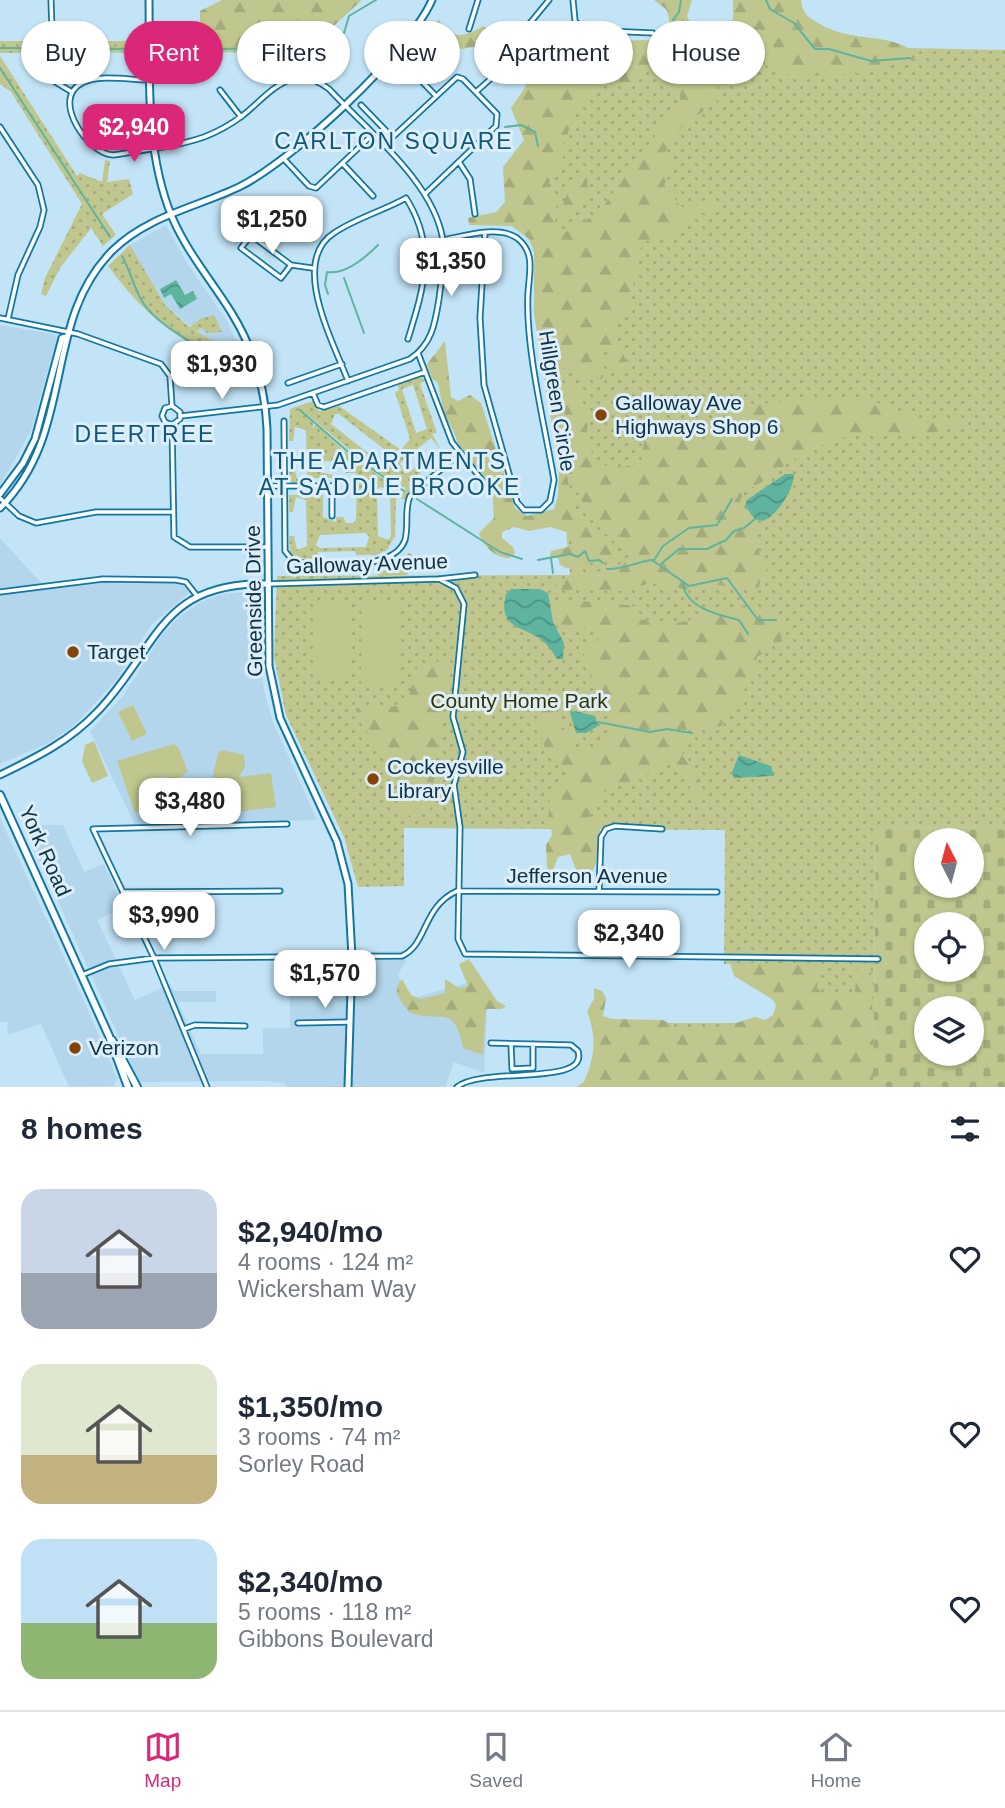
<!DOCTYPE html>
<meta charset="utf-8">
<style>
:root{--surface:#fff;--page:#f6f6f7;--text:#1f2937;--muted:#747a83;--line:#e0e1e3;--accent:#db2777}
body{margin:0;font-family:Helvetica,sans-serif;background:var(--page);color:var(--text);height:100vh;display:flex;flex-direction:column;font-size:26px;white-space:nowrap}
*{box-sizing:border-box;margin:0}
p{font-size:23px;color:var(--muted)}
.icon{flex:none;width:38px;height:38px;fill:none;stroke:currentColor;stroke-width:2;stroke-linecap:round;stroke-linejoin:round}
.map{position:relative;height:1087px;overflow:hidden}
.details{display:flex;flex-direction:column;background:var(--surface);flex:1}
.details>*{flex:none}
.hud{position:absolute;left:21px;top:21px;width:964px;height:63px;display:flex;gap:14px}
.needle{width:46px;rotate:354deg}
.fabs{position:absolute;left:914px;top:828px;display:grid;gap:14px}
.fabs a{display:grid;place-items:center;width:70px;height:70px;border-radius:50%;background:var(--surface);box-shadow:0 2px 5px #0004;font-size:35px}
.price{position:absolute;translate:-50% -60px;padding:0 16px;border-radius:14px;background:#fff;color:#222;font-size:23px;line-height:46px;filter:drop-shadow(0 2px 4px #0008)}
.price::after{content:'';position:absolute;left:50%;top:42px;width:21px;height:16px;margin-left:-10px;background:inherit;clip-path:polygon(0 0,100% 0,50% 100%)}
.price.selected{background:var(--accent);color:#fff}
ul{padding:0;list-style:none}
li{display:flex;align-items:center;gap:21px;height:175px;padding:0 21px}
li span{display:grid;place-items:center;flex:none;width:196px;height:140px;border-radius:21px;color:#555}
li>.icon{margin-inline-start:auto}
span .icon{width:84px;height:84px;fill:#fffc;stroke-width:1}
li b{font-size:30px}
h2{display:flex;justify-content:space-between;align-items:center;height:84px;padding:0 21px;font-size:30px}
.tag{padding:0 24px;border-radius:32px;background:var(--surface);box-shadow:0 2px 5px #0004;font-size:24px;line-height:63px}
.tag.selected{background:var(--accent);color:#fff}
.menu{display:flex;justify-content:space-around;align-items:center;height:98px;border-top:2px solid var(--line);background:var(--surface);font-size:19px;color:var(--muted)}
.menu a{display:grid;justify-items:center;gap:4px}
.menu .selected{color:var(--accent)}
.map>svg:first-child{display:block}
.built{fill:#b3d6ec}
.green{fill:url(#green-dots);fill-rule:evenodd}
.forest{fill:url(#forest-firs);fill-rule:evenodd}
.cemetery{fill:url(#cemetery-stones);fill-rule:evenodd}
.pitch{fill:#bfc78e}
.water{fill:url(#water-waves)}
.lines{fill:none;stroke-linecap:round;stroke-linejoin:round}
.stream{stroke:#5eb49e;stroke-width:2}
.street-casing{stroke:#0f77a3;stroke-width:7}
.secondary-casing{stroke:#0f77a3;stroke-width:9}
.primary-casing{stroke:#0f77a3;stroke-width:10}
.street{stroke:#fff;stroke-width:3.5}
.secondary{stroke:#fff;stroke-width:5}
.primary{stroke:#fff;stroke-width:6}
.poi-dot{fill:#834309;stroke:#deeef8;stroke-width:2.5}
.labels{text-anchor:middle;stroke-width:6;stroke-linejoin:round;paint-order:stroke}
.street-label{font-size:21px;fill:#0c3346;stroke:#deeef8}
.poi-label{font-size:21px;fill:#0c3346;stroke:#deeef8;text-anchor:start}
.park-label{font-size:21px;fill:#303500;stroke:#deeef8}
.neighbourhood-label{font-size:23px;letter-spacing:2px;fill:#0e597b;stroke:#deeef8}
</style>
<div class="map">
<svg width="1005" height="1087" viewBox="0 0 1005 1087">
<defs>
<pattern id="green-dots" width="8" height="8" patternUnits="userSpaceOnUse" patternTransform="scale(1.75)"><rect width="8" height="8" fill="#bfc78e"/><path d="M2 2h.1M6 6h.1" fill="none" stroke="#a3ab7c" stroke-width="1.8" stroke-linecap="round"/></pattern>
<pattern id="forest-firs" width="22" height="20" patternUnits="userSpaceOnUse" patternTransform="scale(1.75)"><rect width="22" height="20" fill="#bfc78e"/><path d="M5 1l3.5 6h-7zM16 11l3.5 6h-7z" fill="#a3ab7c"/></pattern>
<pattern id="cemetery-stones" width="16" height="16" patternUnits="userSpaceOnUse" patternTransform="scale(1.75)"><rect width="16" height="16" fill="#bfc78e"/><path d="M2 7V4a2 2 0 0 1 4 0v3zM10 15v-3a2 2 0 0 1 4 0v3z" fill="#a3ab7c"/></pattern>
<pattern id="water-waves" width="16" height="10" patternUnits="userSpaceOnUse" patternTransform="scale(1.75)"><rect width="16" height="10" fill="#5eb49e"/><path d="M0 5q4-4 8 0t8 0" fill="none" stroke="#4c9383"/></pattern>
</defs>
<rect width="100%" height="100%" fill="#c3e4f7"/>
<path class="built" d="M166,225L187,263L227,321L246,361L207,340L165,305L130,245Z
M0,325L53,334L57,337L31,431L0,485Z
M0,538L43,585L0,590Z
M104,582L176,583L184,586L189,593L151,625L116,680L76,724L47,744L0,764V595Z
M258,590L260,665L265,694L273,722L317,820L135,825L90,731L123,696L162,635L179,617L199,603L219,595Z
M0,818L85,1003L117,1078L114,1086L69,1087L41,1024L8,1035L7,1022H0Z
M24,825H63L84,872L104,864L124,908L97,920L135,1000L170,984L174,991H216V1002H178L201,1054H263V1028H290V991L342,990L343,952L403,951L406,961L398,974L406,1000L477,980L488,994L484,1073L454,1062L445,1087H287L284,1083L264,1081L139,1082Z"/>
<path class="green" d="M525,40L1005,50V828L876,827L873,1087H689L620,1023H787L769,964H724L725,830L404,828V886L358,887L344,837L286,715L274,657L277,576L570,575Z
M0,41H341L323,51L301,52L0,53Z
M0,56L77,176L80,173L102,182L105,160L110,161L107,182L129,179L133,194L102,214L116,235L103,246L91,228L60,268L46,296L41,294L45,278L82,204L11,92L0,84Z
M130,245L165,305L187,325L190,327L200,319L214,315L222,332L207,333L202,328L196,331L246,361L251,378C186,342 153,327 108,266Z
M420,377L425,380L420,384L437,433L432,434L442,452L409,484L413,487L405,500L396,496L395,536L387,550L376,555H356L355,551L318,552L319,559L294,558L290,551L289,536H294L297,550L307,546L306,500L296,497L293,512H289V495H323V517L336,522V517H343L346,523H353L356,520L357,477L356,473H346L345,462L323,461L319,472L333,475V478H312L311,483L307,480L306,483L290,482L289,466H294L297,479L304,480L307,476L306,430L295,427L293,441H289L290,409L313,401L319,411L339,406L401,450L410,439L395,392L399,390L398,385ZM413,385L427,429L416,433L402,389ZM303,411L375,471L406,488L403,493L348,454L315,424L313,429V423ZM335,414H339L394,457L386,467L331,424ZM431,438L440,449L408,473H404L400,463ZM380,487L390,490L391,536L388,540L378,536L377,490ZM366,533L369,537L366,547L320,548L316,545L320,535Z"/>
<path class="forest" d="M222,0H362L326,33L293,42L232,47L161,45L162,37H200V11Z
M654,0H692L687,16L693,28L728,24L733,19V0H801C803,15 808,17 820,24C850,43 894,32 916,54L913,60L891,63L865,73L794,77L761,63L747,64L733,70L711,94L718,101L682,126L663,155L672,166L664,185L681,207L711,204L714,206L712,212L691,215L671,238H655L642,243L632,291V312L615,325L613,331L626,360L620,373L614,369L606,350L601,356L603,376L600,381L563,368L557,369C553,392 566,496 579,514C590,529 611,534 617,552L614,558L566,568L560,565L558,558H550L551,551L572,546L570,533L550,527L529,531L514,527L502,532V538L513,547L515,553L510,558C496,559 483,546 479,533L494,518L492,486L459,445L450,424L445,421L438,383L432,379L427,364L445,341L451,397L458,401L470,395L481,403L515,508L527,516L554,509L558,496L559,469L534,314V252L529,239L512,226L469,225L468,218L496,212L505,202L503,167L524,140L511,108L526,86L525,78L503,50L490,44L462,49L443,41L430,43L426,37L439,19C447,41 467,37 483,26C499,37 522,44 539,31L573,47L592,41L661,40L671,30L667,10ZM652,66L665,68V82L680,95V102L599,212L559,236L554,223L558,196L551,195L548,188L552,174L562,164L564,143L581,99L608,82H638Z
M578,174L587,178L589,200C583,207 572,204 564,212L567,217L562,222L557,221L566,196Z
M570,384L575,385C577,396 585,405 588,416C589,423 586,430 587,438C594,469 614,473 641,462L649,408L655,403L676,431L691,441C715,442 723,421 739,409C749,401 810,401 825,400C844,400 872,399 890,407C918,419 921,430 956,418L959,422C937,442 892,429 864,433C843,435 803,452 785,465C771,475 762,484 745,490L738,505L746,517L764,527L754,531L753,538L769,576L761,578L759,587L749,589L719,585L691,590L650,583L626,591L554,590L557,582C581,569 604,579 630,557C629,531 596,525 584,505C569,481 568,431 564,402L565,391Z
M409,553L426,564L423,568L415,558H404L402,570L408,573L407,575L378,576L377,574L392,568Z
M559,599L628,605L635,607L638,619L670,623L689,621L705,610L733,612L748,603L774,615L785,631L780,641L757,657L753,676L721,726L700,729L685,725L693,741L684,749L682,755L702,783L697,790L698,798L693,800L690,795V786L672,764L662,762L650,773L602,793L588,818L615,820L600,829C597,846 601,876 580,880L570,854L558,857L552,873L547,868L546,845L552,835L548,804L558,785L567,776C565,762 556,764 549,756C544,750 535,713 537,706L551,703L555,706L561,726L576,738V751H585L609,740L612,728L584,657L585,649L598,641L600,635L587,627L565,629L555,617L554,602Z
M446,659L448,661L430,812L418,816L399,815L405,798L401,784L357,716L356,708L392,707L407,702L417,668Z
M469,959L497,1001L506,1006L502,1009H486L483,1055L463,1048C454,1001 440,1025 409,1012C401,1000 390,992 402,979L411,995L420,999L445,993V979L459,988L468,986L459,964Z
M730,963H818L817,988L822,993H855L857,963L871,964L875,1087H576L584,1082C595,1056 597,1038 587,1011L594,999V988L602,991L606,998L603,1016L612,1019L663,1020L679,1029L723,1027L755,1017L765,1020L773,1015L776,1005L772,999L734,976Z"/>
<path class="cemetery" d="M876,827L1005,828V1087H873ZM926,840H971V886H926ZM926,924H971V970H926ZM926,1008H971V1054H926Z"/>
<path class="pitch" d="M313,604H351V680H313Z
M362,604H398V688L361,687Z
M133,705L147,734L132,741L118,712Z
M94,741L108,776L92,783L82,761L85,745Z
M174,744L178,747L188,771L178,779L159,777L167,801L135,813L117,761Z
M222,750L244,755L245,767L239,777L271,773L276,807L214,815L210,781L217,779L213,776L218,753Z"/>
<path class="water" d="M176,280L185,295L193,291L197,299L180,309L171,294L164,298L160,289Z
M785,474H794C794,489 778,515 763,521L755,519L745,506L747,500Z
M511,589H540L548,593L553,622L564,643L563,659H557C553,653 549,646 543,641C525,626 497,630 506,594Z
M575,711L595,716L598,726L586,733H576L570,712Z
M739,755L771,766L774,776L734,778L732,772Z"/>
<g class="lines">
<path class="stream" d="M681,0L679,12L673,20L679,33L678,45C691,58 715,57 723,72
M766,0L770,9L794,23L815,49H829L871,61L910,58
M433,36L439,42
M0,48L140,49
M160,50C194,49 323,51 344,33L349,16L376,0
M0,68L110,237
M505,127L521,125L535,132L538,146
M251,197L306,240
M122,256C130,270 133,286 142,301C158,329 215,355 245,369
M344,278L364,333
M328,294L325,285L327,272C345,275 366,257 378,245
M300,410L353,456L404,491
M417,499L500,552L522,559
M551,558L553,573
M538,560L570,554L578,557L585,551L589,561L599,560L603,563
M654,560L663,546L689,528L717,525L732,499
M661,564L679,549H707L726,540L734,531L744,528L755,519
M607,569C623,570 635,562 652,560L689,586L727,578L758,620H776
M683,584C686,608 719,615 739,620L748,634
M598,722L650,732L667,729L692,733"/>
<g class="street-casing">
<path id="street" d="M51,0L52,30
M573,0L575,21L585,30L653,33
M469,29L478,0
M521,34L549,0
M404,63L435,95
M42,74L72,92
M148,80C130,80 99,74 82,83C50,99 88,154 113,155C143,150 175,147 204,137C217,132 230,125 242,116C269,95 291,60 329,89C367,130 435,183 443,241C446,260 441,280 439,299C435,324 432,344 410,359L278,405L181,416
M220,90L241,117
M476,92L506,65
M361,105L392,137
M0,127L38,185L44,210L40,227L18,275L8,319
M383,146L457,77L463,79L497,114L496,126L425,194
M284,159L309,186L316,188L372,135
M459,162L470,179L475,214
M343,164L373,196
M443,240C464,236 498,225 517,238C536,253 529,273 528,293C525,347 545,426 554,480L550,501L541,510H524L517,502L484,385L480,318L485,233
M291,265L281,278L241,248L251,235L291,265L312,268
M424,276L442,279
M0,318L78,334L161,364L170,376L172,406L180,412V419L172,425L165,422L162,416L165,408L172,406
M418,353L452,442L489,489
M348,381C334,343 289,262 334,233C356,218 383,211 406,198C437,247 424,287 408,339
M288,383L342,364
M313,393L318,405L324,407L425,372
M284,421L285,551L294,562C321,565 394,572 405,540C409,525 404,510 410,496L460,453
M172,425L174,537L190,547H267
M267,486H332V516
M0,498L19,516L36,523L96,512H172
M439,579L456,588L464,604L453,717L463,752L454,785L460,827L458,939L465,954L878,959
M267,584L439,579L475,575
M0,592L103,579L176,580L186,582L197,596
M599,891L601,837L606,829L615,826L662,829
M123,892L280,891
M82,975L109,964L154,958L402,956C428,944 422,907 457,891L717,892
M298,1023L349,1022
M184,1029L195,1025L245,1026
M511,1044L512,1069L533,1068V1044
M207,1087L154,958L93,829L287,824
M457,1087C482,1066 589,1087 578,1051L571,1045L491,1043"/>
</g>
<g class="secondary-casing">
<path id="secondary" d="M149,0C150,73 144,149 172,217C187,252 211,280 231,312C253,347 265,388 267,429L269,666L280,718L337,842L348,884L352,957L348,1087
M0,494L23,463L35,439L62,338L66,337
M0,508C77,431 41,323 112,251C147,216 197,207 239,187C292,161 409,53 432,0
M0,775C37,757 70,741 98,711C159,647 159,582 267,584"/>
</g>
<g class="primary-casing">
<path id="primary" d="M0,795L109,1036L128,1087
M112,1040L137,1087"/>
</g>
<use href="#street" class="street"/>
<use href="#secondary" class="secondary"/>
<use href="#primary" class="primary"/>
</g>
<g class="poi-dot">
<circle cx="601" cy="415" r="7"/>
<circle cx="73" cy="652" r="7"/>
<circle cx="373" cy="779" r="7"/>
<circle cx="75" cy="1048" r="7"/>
</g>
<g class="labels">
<g class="street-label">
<text transform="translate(557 401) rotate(81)" y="7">Hillgreen Circle</text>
<text transform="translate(367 564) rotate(-2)" y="7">Galloway Avenue</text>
<text transform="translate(254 601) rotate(-91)" y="7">Greenside Drive</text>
<text transform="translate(45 851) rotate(66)" y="7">York Road</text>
<text x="587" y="883">Jefferson Avenue</text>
</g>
<g class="poi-label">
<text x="615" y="410">Galloway Ave<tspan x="615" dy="24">Highways Shop 6</tspan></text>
<text x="87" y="659">Target</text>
<text x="387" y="774">Cockeysville<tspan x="387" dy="24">Library</tspan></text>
<text x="89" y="1055">Verizon</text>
</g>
<g class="park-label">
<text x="519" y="708">County Home Park</text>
</g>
<g class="neighbourhood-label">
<text x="394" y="149">CARLTON SQUARE</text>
<text x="145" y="442">DEERTREE</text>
<text x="390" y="469">THE APARTMENTS<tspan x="390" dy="26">AT SADDLE BROOKE</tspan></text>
</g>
</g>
</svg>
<div class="fabs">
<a><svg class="needle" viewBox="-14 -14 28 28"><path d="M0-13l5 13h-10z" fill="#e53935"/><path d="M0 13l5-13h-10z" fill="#747a83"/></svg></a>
<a><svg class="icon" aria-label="locate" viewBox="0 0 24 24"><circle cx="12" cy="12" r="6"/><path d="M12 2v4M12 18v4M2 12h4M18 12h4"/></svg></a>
<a><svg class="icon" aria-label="layers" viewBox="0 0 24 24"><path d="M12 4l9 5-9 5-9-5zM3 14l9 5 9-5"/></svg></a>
</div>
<b class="price selected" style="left:134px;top:164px">$2,940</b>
<b class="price" style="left:272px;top:256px">$1,250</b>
<b class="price" style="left:451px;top:298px">$1,350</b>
<b class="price" style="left:222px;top:401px">$1,930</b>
<b class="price" style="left:190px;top:838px">$3,480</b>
<b class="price" style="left:164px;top:952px">$3,990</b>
<b class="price" style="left:629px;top:970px">$2,340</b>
<b class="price" style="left:325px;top:1010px">$1,570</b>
<div class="hud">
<a class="tag">Buy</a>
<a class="tag selected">Rent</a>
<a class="tag">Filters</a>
<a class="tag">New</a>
<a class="tag">Apartment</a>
<a class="tag">House</a>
</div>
</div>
<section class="details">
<h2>8 homes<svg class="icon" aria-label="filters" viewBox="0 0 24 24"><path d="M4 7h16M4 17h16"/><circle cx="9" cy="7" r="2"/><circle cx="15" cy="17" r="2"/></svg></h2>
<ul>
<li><span style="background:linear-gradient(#c9d6e8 60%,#9aa5b1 0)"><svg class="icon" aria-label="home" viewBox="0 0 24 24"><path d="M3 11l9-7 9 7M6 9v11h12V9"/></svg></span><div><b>$2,940/mo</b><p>4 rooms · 124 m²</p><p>Wickersham Way</p></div><svg class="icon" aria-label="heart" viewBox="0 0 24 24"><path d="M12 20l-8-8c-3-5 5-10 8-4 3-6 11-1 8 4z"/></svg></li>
<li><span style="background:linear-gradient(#dfe7d0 65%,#c2b280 0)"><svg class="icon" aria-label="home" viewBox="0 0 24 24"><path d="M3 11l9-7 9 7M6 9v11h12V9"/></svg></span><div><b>$1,350/mo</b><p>3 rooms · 74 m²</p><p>Sorley Road</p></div><svg class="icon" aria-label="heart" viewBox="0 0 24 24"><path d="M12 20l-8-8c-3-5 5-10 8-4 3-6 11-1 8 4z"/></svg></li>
<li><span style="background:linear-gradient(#bfe0f5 60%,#8fb573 0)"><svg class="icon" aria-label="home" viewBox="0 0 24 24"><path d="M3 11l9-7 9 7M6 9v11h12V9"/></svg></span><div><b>$2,340/mo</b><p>5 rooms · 118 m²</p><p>Gibbons Boulevard</p></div><svg class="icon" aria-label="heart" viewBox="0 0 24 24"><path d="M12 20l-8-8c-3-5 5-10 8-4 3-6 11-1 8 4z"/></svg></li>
</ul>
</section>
<nav class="menu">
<a class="selected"><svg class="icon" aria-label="map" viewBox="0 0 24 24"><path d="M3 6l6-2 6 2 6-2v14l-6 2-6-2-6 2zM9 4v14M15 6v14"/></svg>Map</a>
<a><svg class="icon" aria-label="saved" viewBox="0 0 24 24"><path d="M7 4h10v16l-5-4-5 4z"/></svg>Saved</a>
<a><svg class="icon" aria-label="home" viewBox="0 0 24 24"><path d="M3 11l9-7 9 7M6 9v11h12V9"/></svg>Home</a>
</nav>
